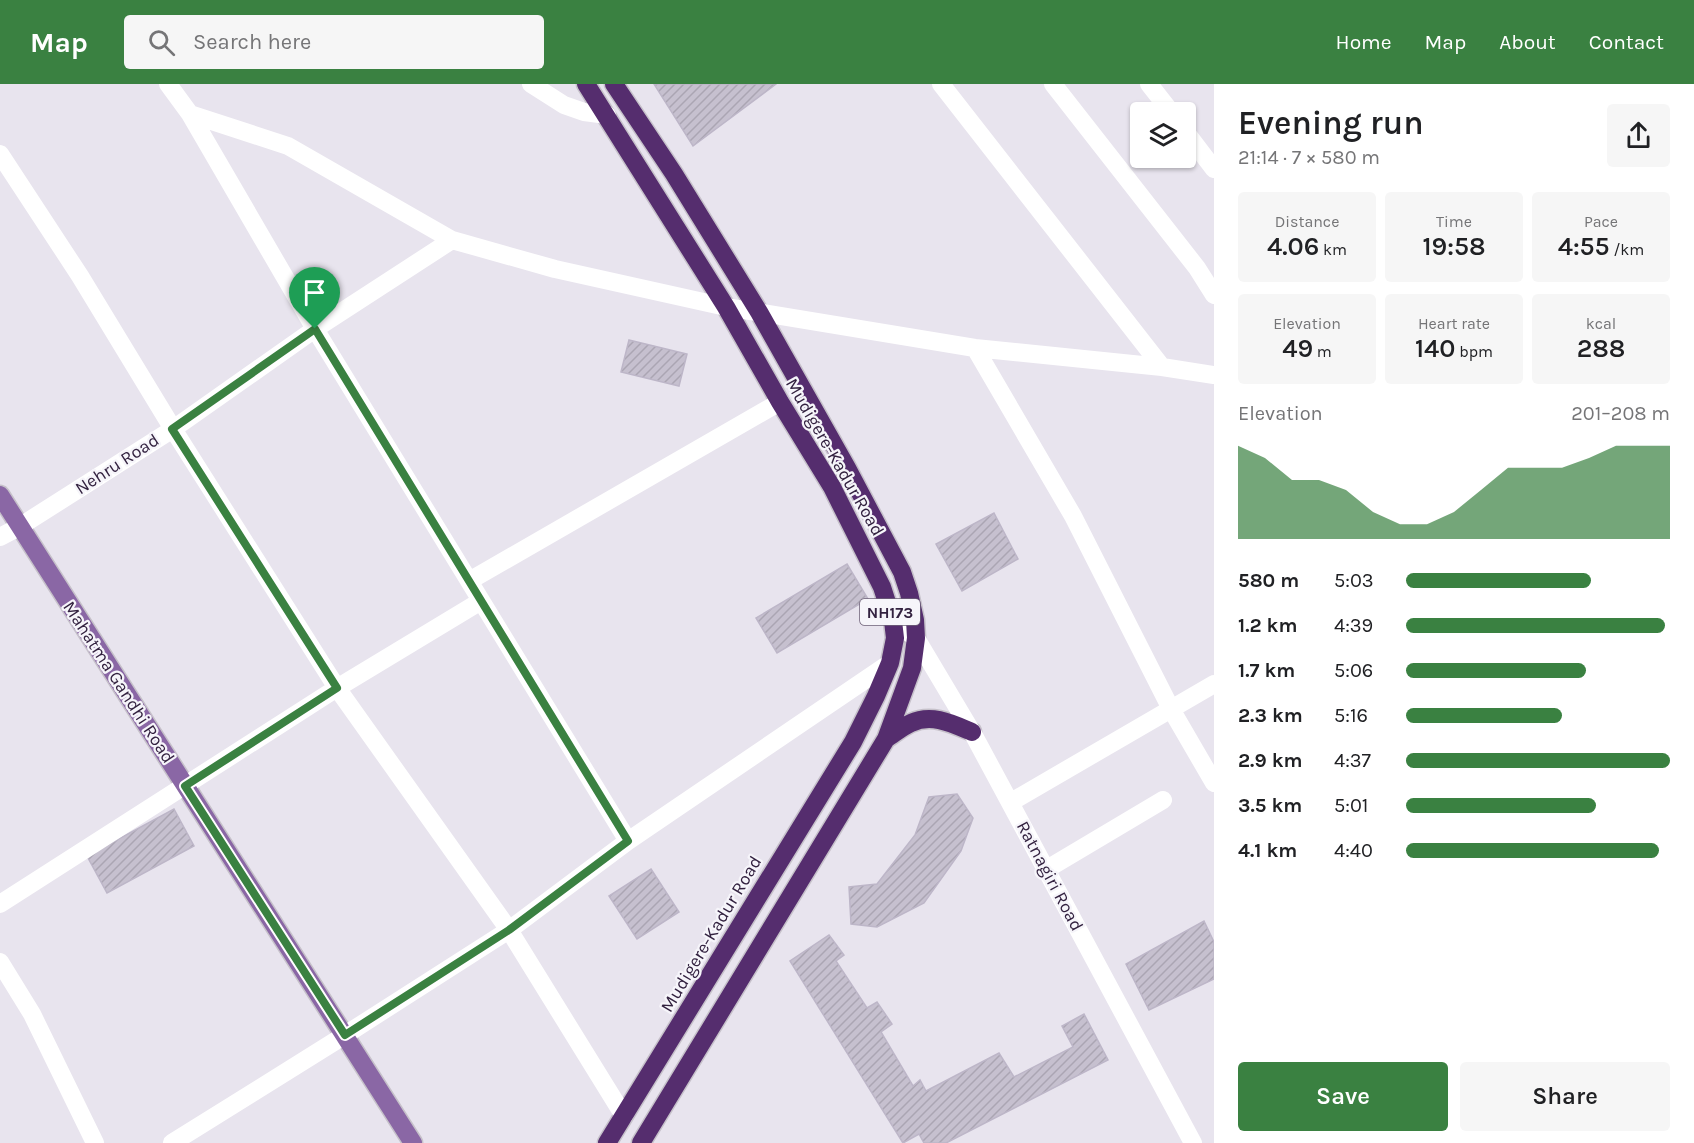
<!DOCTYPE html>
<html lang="en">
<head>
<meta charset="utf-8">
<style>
  :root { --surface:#fff; --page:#f6f6f6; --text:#202124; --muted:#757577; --accent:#3a8141 }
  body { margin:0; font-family:Karla,sans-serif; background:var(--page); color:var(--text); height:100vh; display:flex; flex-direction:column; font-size:22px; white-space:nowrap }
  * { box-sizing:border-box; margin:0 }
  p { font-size:20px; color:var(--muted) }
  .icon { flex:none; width:33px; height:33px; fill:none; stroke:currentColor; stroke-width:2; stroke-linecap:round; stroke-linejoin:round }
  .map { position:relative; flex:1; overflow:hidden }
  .panel { display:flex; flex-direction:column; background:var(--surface); width:480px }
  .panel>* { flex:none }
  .fabs { position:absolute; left:1130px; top:18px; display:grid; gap:12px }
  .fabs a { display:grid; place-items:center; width:66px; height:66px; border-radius:6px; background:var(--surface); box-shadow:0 2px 4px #0004; font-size:30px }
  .pin { position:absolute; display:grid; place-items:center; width:51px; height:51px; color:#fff; margin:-62px -26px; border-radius:50% 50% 50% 0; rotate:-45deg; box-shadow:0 0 6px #0007 }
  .pin .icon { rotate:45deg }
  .round { display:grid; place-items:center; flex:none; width:63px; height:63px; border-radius:6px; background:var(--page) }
  .overview { display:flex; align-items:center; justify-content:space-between; height:102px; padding:0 24px }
  h1 { font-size:33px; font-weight:600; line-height:45px }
  .stats { display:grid; grid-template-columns:repeat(3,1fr); gap:9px; height:102px; padding:6px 24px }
  .stats div { display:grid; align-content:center; border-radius:6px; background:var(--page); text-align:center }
  .stats b { font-size:26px; font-weight:600 }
  .stats small { font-size:16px; font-weight:400 }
  .stats p { font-size:16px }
  .chart { height:168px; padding:12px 24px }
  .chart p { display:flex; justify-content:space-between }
  .chart svg { width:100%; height:108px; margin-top:6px; fill:var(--accent); opacity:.7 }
  .button { display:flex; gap:12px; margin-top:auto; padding:12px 24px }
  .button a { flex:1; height:69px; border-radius:6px; background:var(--accent); color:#fff; font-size:24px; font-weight:600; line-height:69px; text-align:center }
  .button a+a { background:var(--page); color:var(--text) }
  ul { padding:0 24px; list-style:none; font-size:20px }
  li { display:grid; grid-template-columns:96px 72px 1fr; align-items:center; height:45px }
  li i { height:15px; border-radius:8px; background:var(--accent) }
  header { display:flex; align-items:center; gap:36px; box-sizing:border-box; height:84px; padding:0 30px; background:var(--accent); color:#fff }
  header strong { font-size:28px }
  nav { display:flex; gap:33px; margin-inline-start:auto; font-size:21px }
  .search { width:420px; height:54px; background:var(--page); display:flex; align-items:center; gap:15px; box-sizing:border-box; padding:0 21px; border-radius:6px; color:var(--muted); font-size:22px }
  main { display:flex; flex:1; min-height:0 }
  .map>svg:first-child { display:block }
  .building { fill:url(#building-hatch); stroke:#bdb6c8; stroke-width:1.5 }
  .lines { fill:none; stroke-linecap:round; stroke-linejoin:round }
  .major-casing { stroke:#c6c1ca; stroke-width:21 }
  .highway-casing { stroke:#c6c1ca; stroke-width:21 }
  .minor { stroke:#fff; stroke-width:18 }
  .major { stroke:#8a67a5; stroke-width:18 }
  .highway { stroke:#552d6e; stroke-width:18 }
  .route-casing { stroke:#fff; stroke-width:12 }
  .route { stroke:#3a8141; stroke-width:8 }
  .labels { text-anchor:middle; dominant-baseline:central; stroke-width:4.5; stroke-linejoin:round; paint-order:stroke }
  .shield { fill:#f6f5fa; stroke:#6e6178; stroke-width:1.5 }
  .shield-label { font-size:16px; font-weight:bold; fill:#332240 }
  .street-label { font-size:18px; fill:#332240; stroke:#f6f5fa }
</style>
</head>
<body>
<header>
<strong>Map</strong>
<div class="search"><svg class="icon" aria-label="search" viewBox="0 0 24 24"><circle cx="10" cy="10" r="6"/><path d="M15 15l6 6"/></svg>Search here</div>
<nav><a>Home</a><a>Map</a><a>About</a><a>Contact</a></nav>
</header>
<main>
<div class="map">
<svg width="1214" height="1059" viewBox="0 0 1214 1059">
  <defs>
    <pattern id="building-hatch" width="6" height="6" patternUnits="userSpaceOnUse" patternTransform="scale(1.5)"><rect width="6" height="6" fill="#c6c0cf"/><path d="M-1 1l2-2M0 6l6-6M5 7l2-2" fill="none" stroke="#aba5b3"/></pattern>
  </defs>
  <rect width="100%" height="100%" fill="#e8e4ee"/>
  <path class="building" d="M654,0h122l-83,62z
    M629,256l58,14 -8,32 -58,-14z
    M994,429l24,46 -56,32 -26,-47z
    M847,480l21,35 -91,54 -21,-35z
    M957,710l16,24 -12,33 -37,52 -47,24 -26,-3 -2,-37 28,-3 38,-49 14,-38z
    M174,725l20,37 -87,47 -20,-37z
    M651,785l28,43 -42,27 -28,-43z
    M1204,837l10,21v37l-65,31 -23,-46z
    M829,851l15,20 -8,6 31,47 10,-6 15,22 -11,8 32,54 7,-6 6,11 73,-38 15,24 59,-30 -11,-21 22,-12 24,46 -162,83h-22l-5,-9 -16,9 -113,-182z"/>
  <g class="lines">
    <g class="major-casing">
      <path id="major" d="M0,411l413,648"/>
    </g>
    <g class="highway-casing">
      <path id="highway" d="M586,0l140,223 54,95 52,85 50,100 11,34 2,17 -5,25 -14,33 -23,46 -246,401
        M614,0l60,90 85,138 88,156 55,104 7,21 6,27 1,18 -4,30 -26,71 -245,404
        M886,655c8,-5 16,-12 25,-16 21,-10 42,1 61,9"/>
    </g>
    <path class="minor" d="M168,0l22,30 125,215 313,512
      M531,0l33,21 20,7 23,3
      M941,0l221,283
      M1053,0l144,184 17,27
      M1149,0l22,28
      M190,30l98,32 164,94 103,29 171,38 249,41 187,19 52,8
      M1185,47l29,38
      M0,70l80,122 93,153 164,259 172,242 115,186
      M975,264l98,168 98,193 43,74
      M0,453l19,-10 154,-98 142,-100 137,-89
      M469,497l311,-179
      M893,537l23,17 56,94 221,411
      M1011,718l203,-118
      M1047,785l116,-69
      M0,820l337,-216 144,-87
      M0,878l32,52 63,129
      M172,1059l173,-108 164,-105 119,-89 262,-178"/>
    <use href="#major" class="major"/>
    <use href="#highway" class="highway"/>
  </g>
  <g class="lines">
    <g class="route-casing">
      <path id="route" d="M315,245l313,512 -119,89 -164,105 -160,-249 152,-98 -165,-259z"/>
    </g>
    <use href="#route" class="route"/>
  </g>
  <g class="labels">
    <rect class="shield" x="860" y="515" width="60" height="26" rx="4.5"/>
    <g class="shield-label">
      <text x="890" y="528">NH173</text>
    </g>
    <g class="street-label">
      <text transform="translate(835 373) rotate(60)">Mudigere-Kadur Road</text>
      <text transform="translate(117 380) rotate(-33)">Nehru Road</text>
      <text transform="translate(119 598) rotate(57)">Mahatma Gandhi Road</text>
      <text transform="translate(1050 792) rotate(62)">Ratnagiri Road</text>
      <text transform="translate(711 850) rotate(-59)">Mudigere-Kadur Road</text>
    </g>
  </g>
</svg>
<div class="fabs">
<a><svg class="icon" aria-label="layers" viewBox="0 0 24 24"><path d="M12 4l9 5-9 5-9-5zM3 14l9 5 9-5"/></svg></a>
</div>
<div class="pin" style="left:315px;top:245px;background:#1e9e55"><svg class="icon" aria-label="arrive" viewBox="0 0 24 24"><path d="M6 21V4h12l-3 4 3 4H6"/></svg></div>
</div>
<section class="panel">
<div class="overview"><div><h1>Evening run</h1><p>21:14 · 7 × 580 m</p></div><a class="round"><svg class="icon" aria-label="share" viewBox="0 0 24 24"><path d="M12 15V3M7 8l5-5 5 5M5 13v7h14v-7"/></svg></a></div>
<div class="stats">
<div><p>Distance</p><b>4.06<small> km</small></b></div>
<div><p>Time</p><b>19:58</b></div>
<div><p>Pace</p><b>4:55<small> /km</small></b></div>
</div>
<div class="stats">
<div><p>Elevation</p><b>49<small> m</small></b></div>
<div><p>Heart rate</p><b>140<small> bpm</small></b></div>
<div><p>kcal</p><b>288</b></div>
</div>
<div class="chart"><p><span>Elevation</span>201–208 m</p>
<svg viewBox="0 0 160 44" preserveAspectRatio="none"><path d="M0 44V6L10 11L20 20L30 20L40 24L50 33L60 38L70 38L80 33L90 24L100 15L110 15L120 15L130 11L140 6L150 6L160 6V44z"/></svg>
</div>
<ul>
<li><b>580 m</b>5:03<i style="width:70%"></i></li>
<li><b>1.2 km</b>4:39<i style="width:98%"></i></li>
<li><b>1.7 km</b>5:06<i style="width:68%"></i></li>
<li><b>2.3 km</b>5:16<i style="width:59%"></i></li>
<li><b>2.9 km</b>4:37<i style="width:100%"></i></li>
<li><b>3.5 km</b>5:01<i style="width:72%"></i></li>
<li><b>4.1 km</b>4:40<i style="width:96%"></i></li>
</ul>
<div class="button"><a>Save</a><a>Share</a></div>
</section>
</main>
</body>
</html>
